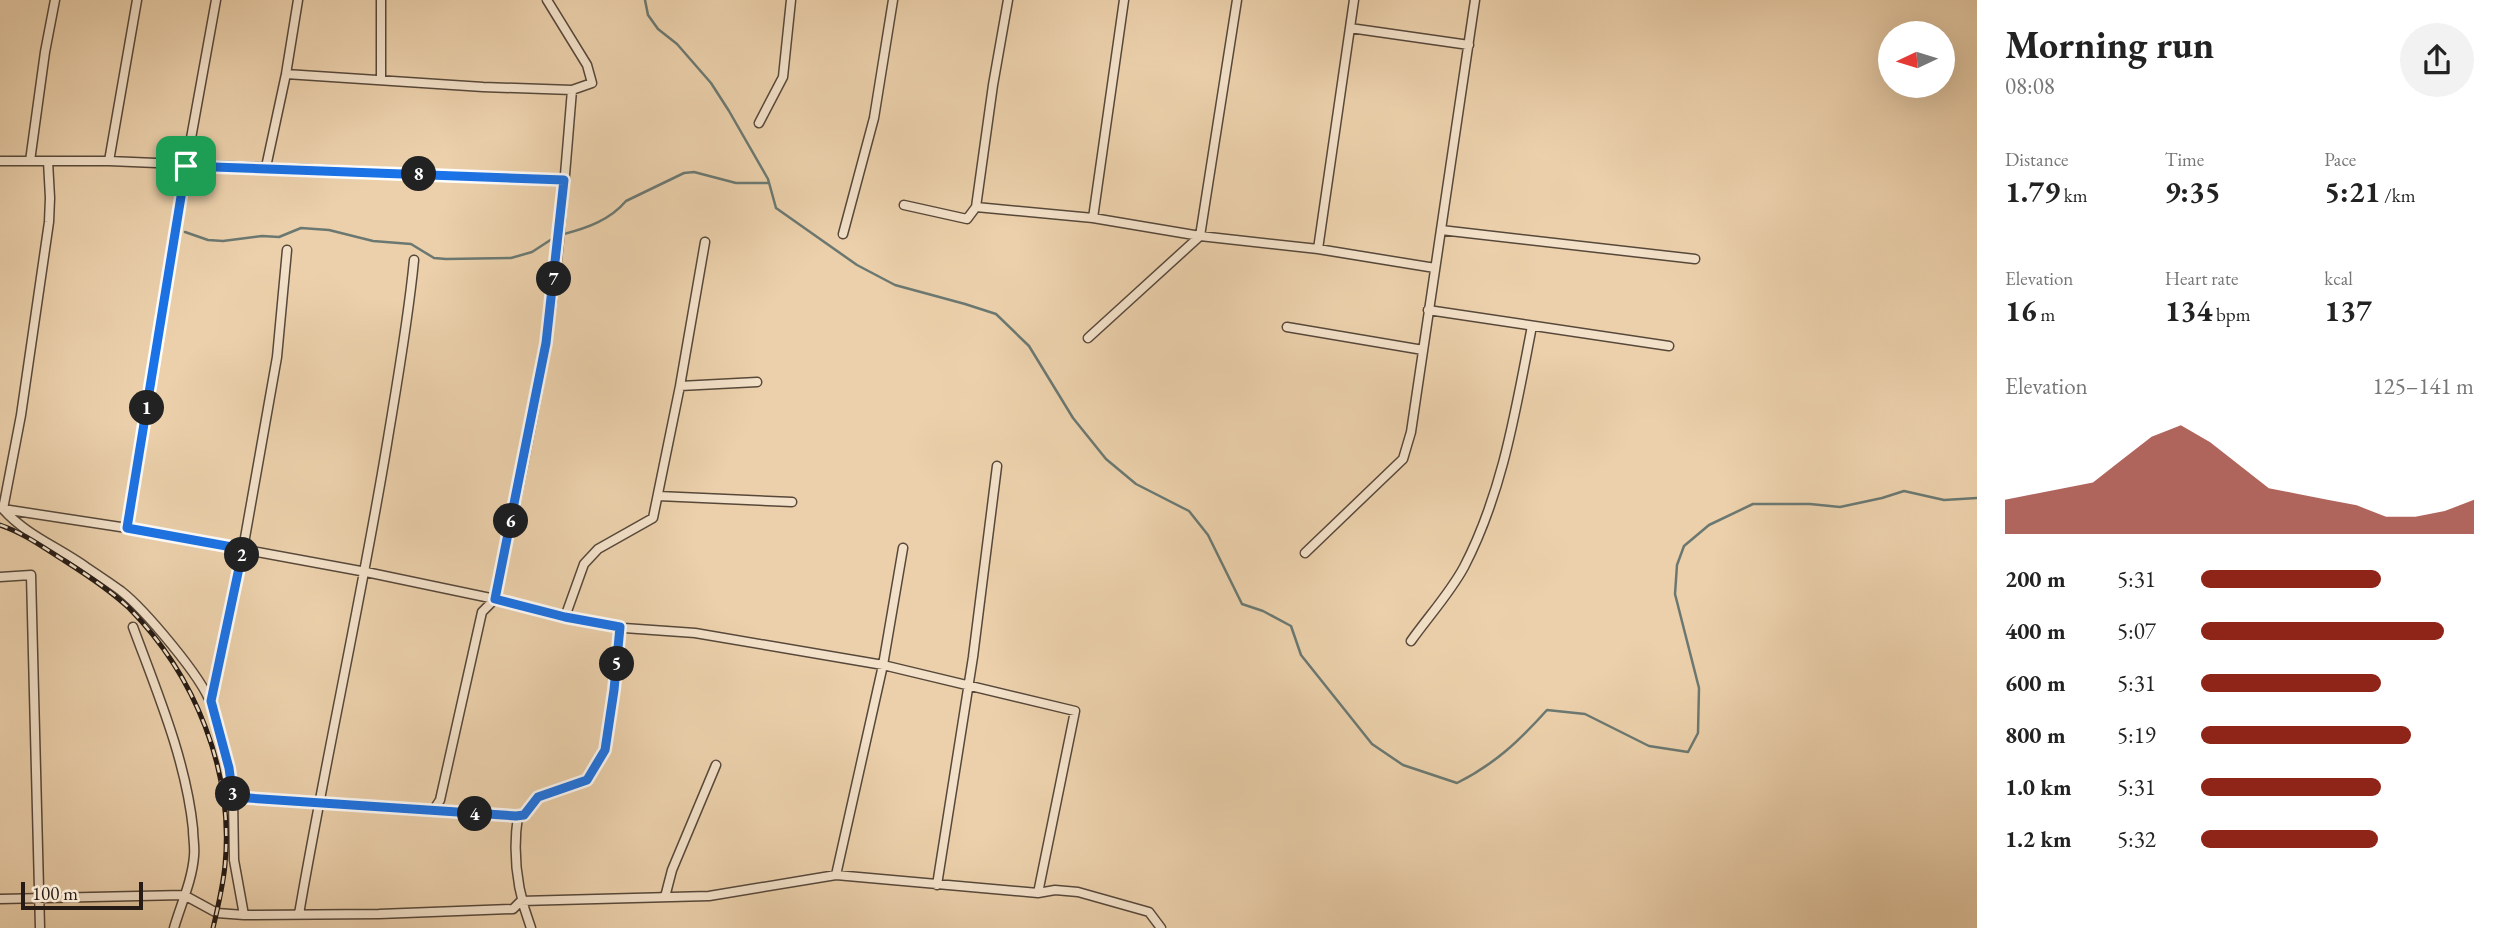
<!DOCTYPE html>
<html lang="en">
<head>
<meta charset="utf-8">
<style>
  :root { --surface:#fff; --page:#f2f2f2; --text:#222; --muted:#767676; --accent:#8f2418 }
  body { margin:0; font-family:"EB Garamond",serif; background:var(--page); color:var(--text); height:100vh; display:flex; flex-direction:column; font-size:26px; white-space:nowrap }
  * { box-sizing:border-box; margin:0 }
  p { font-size:23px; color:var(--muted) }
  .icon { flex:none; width:38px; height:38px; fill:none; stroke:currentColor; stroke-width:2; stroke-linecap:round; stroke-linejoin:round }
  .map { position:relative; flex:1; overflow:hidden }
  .panel { display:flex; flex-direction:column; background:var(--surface); width:525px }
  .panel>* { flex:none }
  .needle { width:46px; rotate:266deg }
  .fabs { position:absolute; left:1878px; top:21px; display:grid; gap:14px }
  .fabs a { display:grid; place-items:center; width:77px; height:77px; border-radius:50%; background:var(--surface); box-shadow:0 7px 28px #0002; font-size:35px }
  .scale { position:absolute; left:21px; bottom:18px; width:122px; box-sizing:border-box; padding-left:7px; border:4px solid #261b15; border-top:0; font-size:19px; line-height:24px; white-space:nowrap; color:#261b15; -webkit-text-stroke:5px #f2e0c8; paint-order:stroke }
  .pin { position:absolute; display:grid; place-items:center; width:60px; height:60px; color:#fff; margin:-30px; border-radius:14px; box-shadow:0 4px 10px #0006 }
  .km { position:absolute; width:35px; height:35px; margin:-18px; border-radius:50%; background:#222; color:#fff; font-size:19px; line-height:35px; text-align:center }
  .round { display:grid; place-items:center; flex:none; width:74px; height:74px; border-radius:37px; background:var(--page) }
  .head { display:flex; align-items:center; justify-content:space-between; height:119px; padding:0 28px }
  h1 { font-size:38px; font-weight:700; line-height:52px }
  .metrics { display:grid; grid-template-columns:repeat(3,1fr); gap:10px; height:119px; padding:7px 28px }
  .metrics div { display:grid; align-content:center }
  .metrics b { font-size:30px; font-weight:700 }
  .metrics small { font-size:19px; font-weight:400 }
  .metrics p { font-size:19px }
  .chart { height:196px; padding:14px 28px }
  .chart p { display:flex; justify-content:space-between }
  .chart svg { width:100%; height:126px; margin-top:7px; fill:var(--accent); opacity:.7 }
  ul { padding:0 28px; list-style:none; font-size:23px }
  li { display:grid; grid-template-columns:112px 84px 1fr; align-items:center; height:52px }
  li i { height:18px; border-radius:9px; background:var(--accent) }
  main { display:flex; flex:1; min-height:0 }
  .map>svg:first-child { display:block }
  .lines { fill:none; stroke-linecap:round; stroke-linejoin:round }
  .stream { stroke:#6b7871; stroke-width:2.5 }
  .street-casing { stroke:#57483a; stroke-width:11 }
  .street { stroke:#f2e0c8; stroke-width:8 }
  .rail-casing { stroke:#261b15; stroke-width:5 }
  .rail { stroke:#f2e0c8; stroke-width:2.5; stroke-dasharray:8; stroke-linecap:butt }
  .route-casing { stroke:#fff; stroke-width:14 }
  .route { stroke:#1a73e8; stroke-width:9 }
</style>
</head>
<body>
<main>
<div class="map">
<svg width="1977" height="928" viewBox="0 0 1977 928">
  <rect width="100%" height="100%" fill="#ebd0ab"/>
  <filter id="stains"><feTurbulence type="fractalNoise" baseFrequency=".00286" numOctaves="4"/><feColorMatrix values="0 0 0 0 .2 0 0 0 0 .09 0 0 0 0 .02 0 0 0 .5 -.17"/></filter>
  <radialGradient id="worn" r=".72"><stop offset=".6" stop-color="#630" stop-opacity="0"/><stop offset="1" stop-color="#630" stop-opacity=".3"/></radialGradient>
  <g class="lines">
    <path class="stream" d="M645,0l3,15 10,14 19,15 34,39 18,28 39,68 8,29 81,57 38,20 70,19 31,10 33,32 44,72 33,41 30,25 53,27 19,24 34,69 21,7 28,15 10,29 71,89 31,21 54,18c38,-19 62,-42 90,-73l38,4 64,32 39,6 10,-19 1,-45 -24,-94 2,-29 7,-19 25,-21 44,-21h57l30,3 42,-9 22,-7 40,9 33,-2
      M185,232l23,8 15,1 39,-5 17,1 22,-9 28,2 44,11 38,3 23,14 12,1 65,-1 21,-6 23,-15
      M564,234c23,-6 46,-14 62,-33l58,-28 10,-1 42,11h33"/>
    <g class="street-casing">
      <path id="street" d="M1350,28l119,17
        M286,74l197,13 89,3 20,-7 -5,-18 -40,-65
        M381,80v-80
        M759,123l24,-46 8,-77
        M0,161h109l455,19
        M30,161l15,-109 10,-52
        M48,161l2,37 -1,24 -28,193 -18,94c23,26 55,38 83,58 12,8 24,16 35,24 23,18 81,86 90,113 11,30 18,62 22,93l200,14 7,-11 42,-188 13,-13c18,-85 37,-170 51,-256 13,-83 19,-169 26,-253
        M109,161l28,-161
        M266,167l20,-93 12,-74
        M904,205l63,14 9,-12 17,-122 15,-85
        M976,207l117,11 107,18 118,13 117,19
        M1093,218l31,-218
        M1441,230l254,29
        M843,234l31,-116 19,-118
        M1318,249l36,-249
        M1428,310l241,36
        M1287,327l136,23
        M1088,338l112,-102 37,-236
        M680,386l77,-4
        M658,496l134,6
        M3,509l124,19 239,44 129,27 70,18 59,11 71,5 188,32 192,46 -37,182
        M127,528l59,-362 30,-166
        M1305,553l98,-94 8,-27 64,-432
        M0,577l31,-2 9,353
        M565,617l19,-53 14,-15 55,-31 27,-132 25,-144
        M133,627c24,65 53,133 60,202 0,9 2,18 1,27 -2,25 -13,48 -20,72
        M1411,641c17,-24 39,-48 53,-74 39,-75 52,-159 68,-241
        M211,701l32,-152 34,-192 10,-107
        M233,797l1,63 10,55
        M433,811l83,5 8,-1 14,-18 49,-17 18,-30 9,-60 6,-63
        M518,816c-6,39 -1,75 13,112
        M836,875l47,-210 20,-117
        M937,885l36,-228 24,-191
        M665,897l7,-27 44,-105
        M0,899l184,-4 33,18 27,2 135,-1 134,-5 8,-8 188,-5 127,-21 202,18 17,-3 23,2 71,20 12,16
        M299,914c27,-157 62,-313 88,-470 10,-61 21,-122 27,-184"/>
    </g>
    <use href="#street" class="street"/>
    <g class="rail-casing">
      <path id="rail" d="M0,525c24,8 44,23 65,36 22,14 45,29 64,47 66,67 105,163 96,257 -2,21 -7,42 -12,63"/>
    </g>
    <use href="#rail" class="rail"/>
  </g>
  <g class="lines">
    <g class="route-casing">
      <path id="route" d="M186,166l378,14 -18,163 -51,256 70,18 55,10 -6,63 -9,60 -18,30 -49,17 -14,18 -8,1 -283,-19 -4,-29 -18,-67 32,-152 -116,-21z"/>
    </g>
    <use href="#route" class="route"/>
  </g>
  <rect width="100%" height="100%" filter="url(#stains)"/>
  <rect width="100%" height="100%" fill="url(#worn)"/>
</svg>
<div class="fabs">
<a><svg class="needle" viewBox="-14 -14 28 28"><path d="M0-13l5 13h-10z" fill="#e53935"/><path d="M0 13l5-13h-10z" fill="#767676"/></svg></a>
</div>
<div class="scale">100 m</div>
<div class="pin" style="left:186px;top:166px;background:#1e9e55"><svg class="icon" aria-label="arrive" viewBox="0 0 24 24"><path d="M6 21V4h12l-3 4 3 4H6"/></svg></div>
<b class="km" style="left:147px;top:408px">1</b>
<b class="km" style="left:242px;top:555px">2</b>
<b class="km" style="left:233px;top:794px">3</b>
<b class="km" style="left:475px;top:814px">4</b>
<b class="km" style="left:617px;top:664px">5</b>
<b class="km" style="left:511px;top:521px">6</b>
<b class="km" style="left:554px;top:279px">7</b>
<b class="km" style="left:419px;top:174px">8</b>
</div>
<section class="panel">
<div class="head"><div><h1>Morning run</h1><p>08:08</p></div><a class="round"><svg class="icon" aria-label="share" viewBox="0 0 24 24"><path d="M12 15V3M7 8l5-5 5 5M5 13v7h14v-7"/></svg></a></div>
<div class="metrics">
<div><p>Distance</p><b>1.79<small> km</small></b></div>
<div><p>Time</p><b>9:35</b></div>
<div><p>Pace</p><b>5:21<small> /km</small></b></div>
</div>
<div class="metrics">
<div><p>Elevation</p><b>16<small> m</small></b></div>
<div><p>Heart rate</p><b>134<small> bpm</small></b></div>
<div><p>kcal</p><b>137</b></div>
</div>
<div class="chart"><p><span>Elevation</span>125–141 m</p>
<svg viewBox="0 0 160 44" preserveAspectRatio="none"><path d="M0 44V32L10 30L20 28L30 26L40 18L50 10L60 6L70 12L80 20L90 28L100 30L110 32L120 34L130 38L140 38L150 36L160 32V44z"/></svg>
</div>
<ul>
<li><b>200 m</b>5:31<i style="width:66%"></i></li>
<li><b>400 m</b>5:07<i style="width:89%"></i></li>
<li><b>600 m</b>5:31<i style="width:66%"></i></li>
<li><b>800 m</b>5:19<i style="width:77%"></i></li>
<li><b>1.0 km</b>5:31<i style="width:66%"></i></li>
<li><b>1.2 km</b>5:32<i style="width:65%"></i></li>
</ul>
</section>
</main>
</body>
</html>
